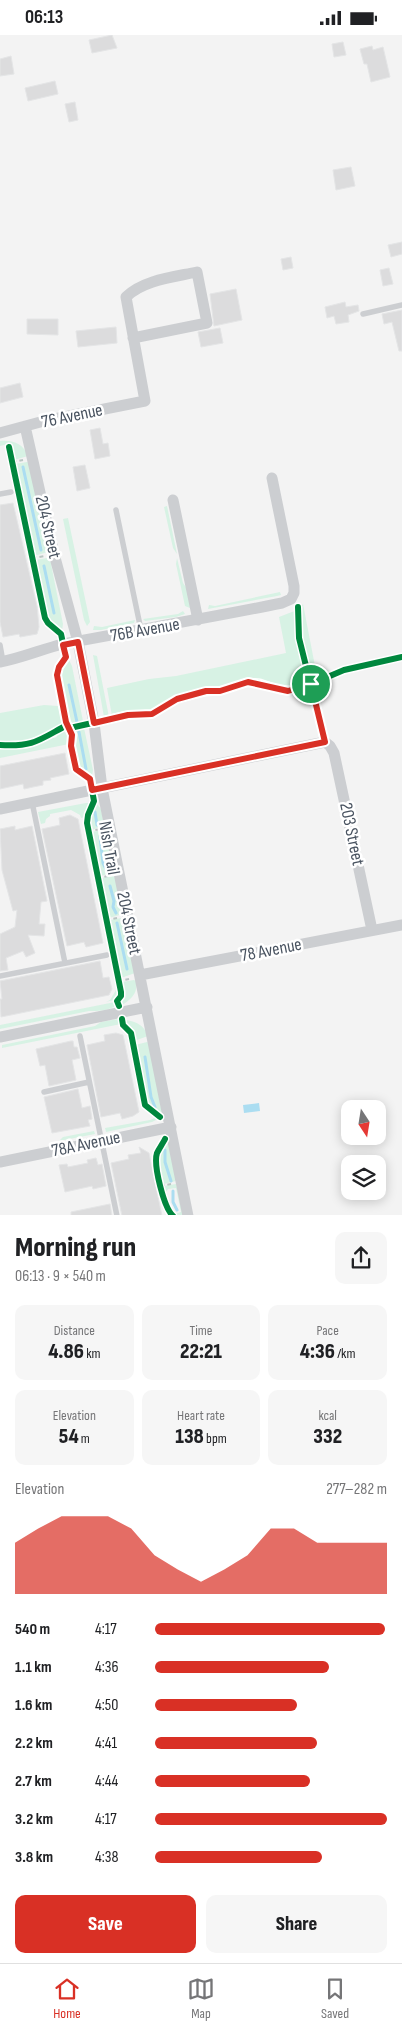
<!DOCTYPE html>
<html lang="en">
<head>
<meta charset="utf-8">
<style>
  :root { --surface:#fff; --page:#f6f6f6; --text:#202124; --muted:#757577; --line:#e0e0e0; --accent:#d93025 }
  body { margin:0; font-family:"Sofia Sans Condensed",sans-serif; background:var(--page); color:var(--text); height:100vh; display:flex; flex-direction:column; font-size:19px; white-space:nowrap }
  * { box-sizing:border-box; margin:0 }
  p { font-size:16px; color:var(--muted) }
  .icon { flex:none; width:28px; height:28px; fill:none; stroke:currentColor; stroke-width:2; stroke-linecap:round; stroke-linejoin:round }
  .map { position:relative; height:1180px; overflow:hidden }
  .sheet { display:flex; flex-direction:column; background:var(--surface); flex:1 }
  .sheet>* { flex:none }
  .needle { width:32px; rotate:168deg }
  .controls { position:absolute; left:341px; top:1065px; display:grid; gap:10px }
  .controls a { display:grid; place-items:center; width:45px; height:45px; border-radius:10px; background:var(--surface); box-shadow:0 2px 12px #0003; font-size:25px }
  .pin { position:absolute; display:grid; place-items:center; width:42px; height:42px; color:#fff; margin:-21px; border:2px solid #fff; border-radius:50%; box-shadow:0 1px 5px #0007 }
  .round { display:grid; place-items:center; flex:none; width:52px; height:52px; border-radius:10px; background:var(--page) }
  .overview { display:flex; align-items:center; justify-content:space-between; height:85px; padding:0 15px }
  h1 { font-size:28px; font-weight:800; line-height:38px }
  .stats { display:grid; grid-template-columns:repeat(3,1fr); gap:8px; height:85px; padding:5px 15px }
  .stats div { display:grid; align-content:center; border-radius:10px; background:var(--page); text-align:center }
  .stats b { font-size:21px; font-weight:800 }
  .stats small { font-size:14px; font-weight:400 }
  .stats p { font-size:14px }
  .chart { height:140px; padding:10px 15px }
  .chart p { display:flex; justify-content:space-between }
  .chart svg { width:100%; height:90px; margin-top:5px; fill:var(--accent); opacity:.7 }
  .button { display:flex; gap:10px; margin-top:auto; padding:10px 15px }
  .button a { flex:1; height:58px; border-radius:10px; background:var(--accent); color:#fff; font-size:20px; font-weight:800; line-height:58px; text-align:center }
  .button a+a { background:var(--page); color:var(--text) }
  ul { padding:0 15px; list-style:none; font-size:16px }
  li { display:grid; grid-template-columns:80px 60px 1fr; align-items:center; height:38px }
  li i { height:12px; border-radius:6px; background:var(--accent) }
  .status { display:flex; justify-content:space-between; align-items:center; height:35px; padding:0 25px; background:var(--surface); direction:ltr }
  .status svg { height:14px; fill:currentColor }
  .tabs { display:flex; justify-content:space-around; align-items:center; height:70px; border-top:1px solid var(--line); background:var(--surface); font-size:14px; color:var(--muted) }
  .tabs a { display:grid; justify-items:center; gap:2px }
  .tabs .selected { color:var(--accent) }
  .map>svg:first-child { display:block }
  .green { fill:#d7f2e4; fill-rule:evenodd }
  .water { fill:#abddf1 }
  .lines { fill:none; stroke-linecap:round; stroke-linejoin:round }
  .stream { stroke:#abddf1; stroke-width:3 }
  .building { fill:#dcdcdd; stroke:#e4e5e6 }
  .path { stroke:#bac6c3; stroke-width:2; stroke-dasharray:4 2.5; stroke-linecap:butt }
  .lane { stroke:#ccced1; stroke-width:5.5 }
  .street { stroke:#ccced1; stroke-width:11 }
  .cycleway-casing { stroke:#fff; stroke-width:9 }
  .cycleway { stroke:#00873e; stroke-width:6 }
  .route-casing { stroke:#fff; stroke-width:10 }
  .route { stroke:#d93025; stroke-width:6 }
  .labels { text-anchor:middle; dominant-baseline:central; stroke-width:5; stroke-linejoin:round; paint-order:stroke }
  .street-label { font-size:18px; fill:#495360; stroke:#fff }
</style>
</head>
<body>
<div class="status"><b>06:13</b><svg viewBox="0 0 49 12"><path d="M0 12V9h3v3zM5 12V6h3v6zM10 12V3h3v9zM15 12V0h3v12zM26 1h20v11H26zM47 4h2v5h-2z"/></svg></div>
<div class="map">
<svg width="402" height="1181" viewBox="0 0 402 1181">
  <rect width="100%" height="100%" fill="#f3f3f3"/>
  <path class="green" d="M0,406c12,-1 23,2 28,15l-14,4 -3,-14 -3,-2 -8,2z
    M27,427l3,1 7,36 -2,1 1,3h2l10,49 -14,4 -19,-92z
    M167,471l10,48 -4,-6 -9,-41z
    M68,483l22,104 -3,4 -3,-6 -21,-101z
    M47,523l3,1 13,65 -1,7 -8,-4 -6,-9 -13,-58z
    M177,523l6,25 5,7 2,18 -5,-2 -9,-42z
    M280,557l1,3 -4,1 -69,13 1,-4 6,1z
    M303,569l12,62 -6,1 -8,-38v-23z
    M297,575l-1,27 9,47 -10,3 -13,1 -21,-7 -13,-1 -28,8 -44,9 -23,14 -23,1 -18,4 -5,-28 42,-9 27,-3 110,-23 -7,-36z
    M183,576l2,3 -9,3 -31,4 -2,-2 35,-5z
    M135,585l-1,3 -33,7h-8l1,-4 8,1z
    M93,620l4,1 12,61h-5z
    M69,625l3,6 11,55 -13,4 -11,-49 3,-10z
    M44,670l14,1 5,18 -32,17h-31v-28z
    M82,692l2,1 9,42 -1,6 -12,-6 -6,-22 -1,-19z
    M67,693l3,7 -1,9 -69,14v-10l34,-2 19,-9 1,1 3,-1 -1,-2z
    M86,768h5l-6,14 -4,1 -1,-3 -9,-5 -21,4v2l-4,3 -1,4 -4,1 -3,-12z
    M96,768l5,6 3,17 -13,4 -1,-12z
    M103,795l3,1 8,41 -13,4 -10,-44z
    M113,841l2,1 8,37 -14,4 -8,-40z
    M122,883l2,1 11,54 -14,5 -11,-58z
    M110,923h2l7,37 -2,4 -11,3 4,-2 6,-10z
    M134,945l2,1c2,12 -4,18 -14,24l-2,-4 4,-6 -2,-13z
    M115,967l-1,5c-9,4 -15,4 -25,4l-89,18v-4z
    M118,984l3,5 -119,24v-3l93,-19 6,-4z
    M126,985c11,2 18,5 22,16l-14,5 -2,-10 -7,-6z
    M147,1007l2,1 13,70 -8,-3 -7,-10 -12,-55z
    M157,1082l1,2 -6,3 -46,10 -1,-4 45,-8z
    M94,1096l1,3 -36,7 4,-4z
    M168,1107l8,39 -12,3c-3,-14 -10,-33 4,-42z
    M176,1149l9,31h-8l-8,-7 -5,-22zM176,1153l5,24 -6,2 -5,-6 -4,-16 2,-3z"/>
  <path class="water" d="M259,1068l1,8 -16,2 -1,-8z"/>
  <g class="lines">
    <path class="stream" d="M23,432l18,83
      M44,531l10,47
      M69,650l8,37
      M79,697l7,37
      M95,777l2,13
      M100,802l3,26 4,8
      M110,851l4,15 -1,6 3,6
      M117,888l10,46
      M145,1022l6,40 4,10
      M165,1115v12l6,19
      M173,1156v11l4,8"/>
  </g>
  <path class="building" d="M112,0l5,13 -25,5 -3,-13z
    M343,7l3,13 -12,2 -2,-13z
    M372,11l1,4 10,-3 7,30 -19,5 -4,-18h-3l-4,-15z
    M11,21l3,18 -14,2v-17z
    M55,46l3,13 -30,7 -3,-13z
    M75,67l3,18 -9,2 -4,-18z
    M351,132l4,19 -19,4 -3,-20z
    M402,207v12l-11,3 -3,-12z
    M291,222l2,11 -10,2 -2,-11z
    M389,233l4,16 -10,2 -3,-16z
    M236,254l6,31 -28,6 -4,-32z
    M345,267l1,5 12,-2 1,6 -11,4 1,7 -13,2 -2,-8 -7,2 -2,-11z
    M402,275v41h-3l-7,-29 -8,2 -2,-10z
    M27,284h31v16l-31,-1z
    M116,292l1,16 -39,4 -2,-16z
    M220,293l3,15 -22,4 -3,-15z
    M20,348l3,14 -23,6v-15z
    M100,393l3,16 5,-1 2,13 -15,3 -5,-29z
    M85,430l5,23 -13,3 -4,-24z
    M13,468l24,103 2,21 -2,7 -17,3 -1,-3 -16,3 -3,-15v-117z
    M65,718l4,21 -19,4 1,2 -8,1v4l-10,2 -9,2 -1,-5 -23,5v-23z
    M70,780l8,4 25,124 -17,4 -2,-5 -17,4 -25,-117 18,-4 -1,-7z
    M15,791v4l17,-4 15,75 -6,1 -2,22h6l-1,12 -16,-1 7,18 -9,4 -3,-6 -17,7 2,12 -8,1v-37l15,-7 2,-17 -4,1 -11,-41 -2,-41z
    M100,926l3,17 6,-1 3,12 -3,6 -108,22 -1,-18h2l-2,-18z
    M116,998l7,2 16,77 -6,4 -11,3 -2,-6 -19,4 -14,-72 18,-4 -1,-6z
    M71,1006h2l1,6h3l3,11 -8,2 4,20 -27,6 -4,-21 -5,1 -4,-17z
    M78,1054l4,19 8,-2 2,13 -4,1 2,6 -38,7 -8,-36z
    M139,1112l10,6 13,63h-40l-11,-53 18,-4 -1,-4 13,-2z
    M96,1123l2,7 4,-1 4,22 -13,3 -1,-3 -27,6 -6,-27 8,-1 1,3 20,-4 -1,-3z
    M110,1169l2,12h-41v-4z"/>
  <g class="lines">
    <path class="path" d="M13,427l10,-2
      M33,523l12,-2
      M89,796l12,-2
      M98,843l10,-2
      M107,885l10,-2
      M119,946l10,-2
      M161,1151l10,-2"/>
    <path class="lane" d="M363,279l39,-9
      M0,459l11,-2
      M116,475l25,120
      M0,610l3,17
      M32,767l33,161
      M0,941l107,-21
      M80,1001l37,180
      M44,1057l45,-10"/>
    <path class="street" d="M25,391l29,128 24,88 16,81 8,65 86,428
      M0,398l44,-12 101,-20 -19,-104c17,-17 48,-20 71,-25l10,51 -74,15
      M173,465l25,120
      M0,627c22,-4 42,-13 63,-18 73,-14 146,-26 219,-41l9,-4 3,-6v-7l-22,-108
      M0,774l325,-67 5,4 4,7 38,177
      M140,940l262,-50
      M0,1002l147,-30
      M0,1127l171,-35"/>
    <g class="cycleway-casing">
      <path id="cycleway" d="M9,412l36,171 3,5 13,11 5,23 -7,10 -2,8 9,47 7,13 -2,11 5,23 14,10 4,22 -6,14 -1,8 34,169v4l-4,5 2,5
        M298,572l1,31 26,104
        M70,693l58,-13 24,-1 25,-15 29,-7 14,-1 28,-9 12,1 20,7h17l47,-20 58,-13
        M0,710c34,2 39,-5 67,-20
        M122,984l1,6 8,8 14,72 15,12
        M165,1104c-2,4 -6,10 -8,14 -4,12 7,55 16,63"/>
    </g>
    <use href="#cycleway" class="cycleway"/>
  </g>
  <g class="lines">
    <g class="route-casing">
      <path id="route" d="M78,607l16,81 34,-8 24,-1 25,-15 29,-8h14l28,-9 40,9 23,-7 14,58 -233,48 -2,-11 -14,-10 -5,-23 1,-11 -6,-13 -9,-47 2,-8 7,-10 -3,-12z"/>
    </g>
    <use href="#route" class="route"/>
  </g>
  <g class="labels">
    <g class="street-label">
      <text transform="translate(72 381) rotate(-12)">76 Avenue</text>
      <text transform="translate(48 492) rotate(77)">204 Street</text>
      <text transform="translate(145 595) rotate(-10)">76B Avenue</text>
      <text transform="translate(352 799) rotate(78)">203 Street</text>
      <text transform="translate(109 813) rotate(80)">Nish Trail</text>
      <text transform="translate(129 888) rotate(78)">204 Street</text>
      <text transform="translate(271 915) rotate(-11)">78 Avenue</text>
      <text transform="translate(86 1109) rotate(-12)">78A Avenue</text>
    </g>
  </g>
</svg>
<div class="controls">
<a><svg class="needle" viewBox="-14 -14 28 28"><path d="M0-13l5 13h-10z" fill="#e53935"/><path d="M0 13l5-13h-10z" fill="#757577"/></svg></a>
<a><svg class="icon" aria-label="layers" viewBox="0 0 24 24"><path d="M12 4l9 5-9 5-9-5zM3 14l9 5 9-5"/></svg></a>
</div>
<div class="pin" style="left:311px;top:649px;background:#1e9e55"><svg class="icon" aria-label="arrive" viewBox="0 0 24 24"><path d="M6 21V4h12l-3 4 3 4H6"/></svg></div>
</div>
<section class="sheet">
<div class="overview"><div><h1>Morning run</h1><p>06:13 · 9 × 540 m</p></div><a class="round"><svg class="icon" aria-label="share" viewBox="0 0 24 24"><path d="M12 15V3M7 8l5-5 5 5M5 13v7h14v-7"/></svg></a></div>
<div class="stats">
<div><p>Distance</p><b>4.86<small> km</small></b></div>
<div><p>Time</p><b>22:21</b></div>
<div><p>Pace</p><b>4:36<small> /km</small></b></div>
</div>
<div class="stats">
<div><p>Elevation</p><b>54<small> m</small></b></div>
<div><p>Heart rate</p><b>138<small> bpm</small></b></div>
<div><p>kcal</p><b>332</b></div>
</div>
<div class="chart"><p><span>Elevation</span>277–282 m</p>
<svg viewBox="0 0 160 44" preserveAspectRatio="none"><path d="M0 44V19L10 12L20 6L30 6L40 6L50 12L60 25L70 32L80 38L90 32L100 25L110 12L120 12L130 19L140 19L150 19L160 19V44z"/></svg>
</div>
<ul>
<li><b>540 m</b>4:17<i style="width:99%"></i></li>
<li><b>1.1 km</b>4:36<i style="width:75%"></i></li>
<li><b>1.6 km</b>4:50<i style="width:61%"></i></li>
<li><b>2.2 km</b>4:41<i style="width:70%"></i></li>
<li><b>2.7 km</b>4:44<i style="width:67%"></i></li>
<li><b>3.2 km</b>4:17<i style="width:100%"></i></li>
<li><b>3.8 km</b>4:38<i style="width:72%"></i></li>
</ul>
<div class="button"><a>Save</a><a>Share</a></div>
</section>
<nav class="tabs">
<a class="selected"><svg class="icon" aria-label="home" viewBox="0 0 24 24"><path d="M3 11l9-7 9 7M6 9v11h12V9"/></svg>Home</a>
<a><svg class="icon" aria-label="map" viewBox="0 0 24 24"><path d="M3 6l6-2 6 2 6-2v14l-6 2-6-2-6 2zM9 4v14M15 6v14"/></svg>Map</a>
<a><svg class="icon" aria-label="saved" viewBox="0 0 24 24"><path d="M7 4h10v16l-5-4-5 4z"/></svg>Saved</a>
</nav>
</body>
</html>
